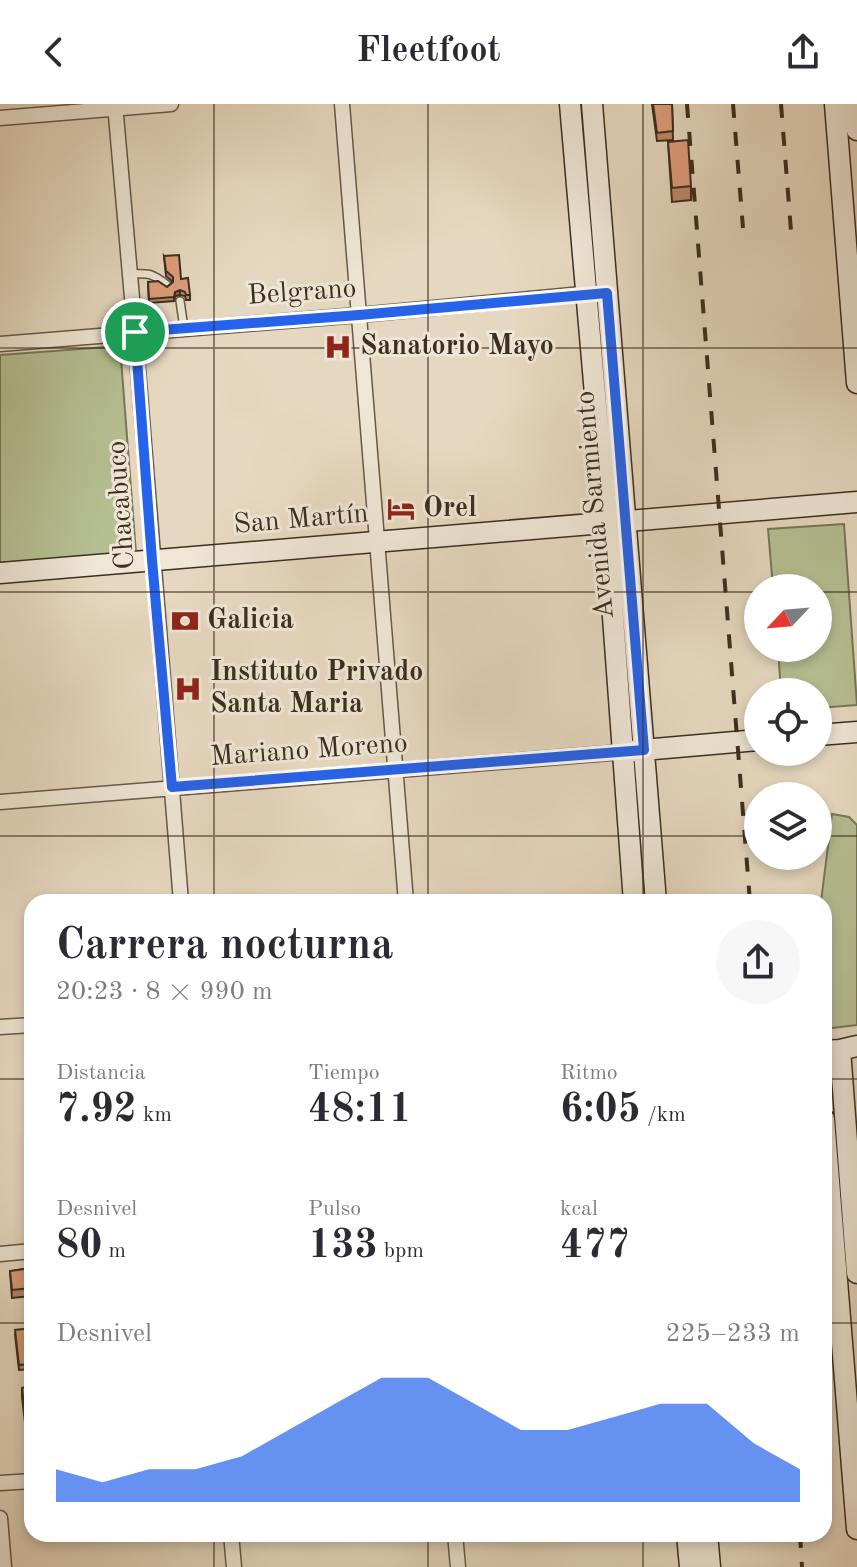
<!DOCTYPE html>
<html lang="es">
<head>
<meta charset="utf-8">
<style>
  :root { --surface:#fff; --page:#f7f7f7; --text:#2b2b33; --muted:#7c7c81; --accent:#2563eb }
  body { margin:0; font-family:"Old Standard TT",serif; background:var(--page); color:var(--text); height:100vh; display:flex; flex-direction:column; font-size:30px; white-space:nowrap }
  * { box-sizing:border-box; margin:0 }
  p { font-size:26px; color:var(--muted) }
  .icon { flex:none; width:44px; height:44px; fill:none; stroke:currentColor; stroke-width:2; stroke-linecap:round; stroke-linejoin:round }
  .map { position:relative; flex:1; overflow:hidden }
  .panel { position:absolute; left:24px; top:790px; width:808px; height:648px; display:flex; flex-direction:column; background:var(--surface); border-radius:24px; box-shadow:0 4px 12px #0003 }
  .panel>* { flex:none }
  .needle { width:52px; rotate:244deg }
  .buttons { position:absolute; left:744px; top:470px; display:grid; gap:16px }
  .buttons a { display:grid; place-items:center; width:88px; height:88px; border-radius:50%; background:var(--surface); box-shadow:0 4px 12px #0003; font-size:40px }
  .pin { position:absolute; display:grid; place-items:center; width:68px; height:68px; color:#fff; margin:-34px; border:4px solid #fff; border-radius:50%; box-shadow:0 2px 8px #0007 }
  .round { display:grid; place-items:center; flex:none; width:84px; height:84px; border-radius:42px; background:var(--page) }
  .overview { display:flex; align-items:center; justify-content:space-between; height:136px; padding:0 32px }
  h1 { font-size:44px; font-weight:700; line-height:60px }
  .figures { display:grid; grid-template-columns:repeat(3,1fr); gap:12px; height:136px; padding:8px 32px }
  .figures div { display:grid; align-content:center }
  .figures b { font-size:40px; font-weight:700 }
  .figures small { font-size:22px; font-weight:400 }
  .figures p { font-size:22px }
  .chart { height:224px; padding:16px 32px }
  .chart p { display:flex; justify-content:space-between }
  .chart svg { width:100%; height:144px; margin-top:8px; fill:var(--accent); opacity:.7 }
  header { display:flex; justify-content:space-between; align-items:center; height:104px; padding:0 32px; background:var(--surface); font-size:36px; font-weight:700 }
  .map>svg:first-child { display:block }
  .green { fill:#b5bf92; stroke:#787759; stroke-width:2 }
  .lines { fill:none; stroke-linecap:round; stroke-linejoin:round }
  .lane-casing { stroke:#665948; stroke-width:10 }
  .street-casing { stroke:#665948; stroke-width:17 }
  .secondary-casing { stroke:#3b2f20; stroke-width:23 }
  .lane { stroke:#efe6d6; stroke-width:7 }
  .street { stroke:#efe6d6; stroke-width:14 }
  .secondary { stroke:#efe6d6; stroke-width:20 }
  .rail { stroke:#3b2f20; stroke-width:4; stroke-dasharray:14 14; stroke-linecap:butt }
  .wall { fill:#bf876a; stroke:#3b2f20; stroke-width:2 }
  .shaded-wall { fill:#9b6e56; stroke:#3b2f20; stroke-width:2 }
  .building { fill:#de9d7b; stroke:#3b2f20; stroke-width:2 }
  .route-casing { stroke:#fff; stroke-width:16 }
  .route { stroke:#2563eb; stroke-width:10 }
  .grid { fill:none; stroke:#3b2f20; stroke-width:2; stroke-opacity:0.55 }
  .labels { text-anchor:middle; dominant-baseline:central; stroke-width:6; stroke-linejoin:round; paint-order:stroke }
  .street-label { font-size:28px; fill:#3b2f20; stroke:#efe6d6 }
  .poi-label { font-size:28px; font-weight:bold; fill:#3b2f20; stroke:#efe6d6; text-anchor:start }
</style>
</head>
<body>
<header><svg class="icon" aria-label="back" viewBox="0 0 24 24"><path d="M15 5l-7 7 7 7"/></svg>Fleetfoot<svg class="icon" aria-label="share" viewBox="0 0 24 24"><path d="M12 15V3M7 8l5-5 5 5M5 13v7h14v-7"/></svg></header>
<div class="map">
<svg width="857" height="1463" viewBox="0 0 857 1463">
  <rect width="100%" height="100%" fill="#e6d8c0"/>
  <filter id="stains"><feTurbulence type="fractalNoise" baseFrequency=".0025" numOctaves="4"/><feColorMatrix values="0 0 0 0 .2 0 0 0 0 .09 0 0 0 0 .02 0 0 0 .5 -.17"/></filter>
  <radialGradient id="worn" r=".72"><stop offset=".6" stop-color="#630" stop-opacity="0"/><stop offset="1" stop-color="#630" stop-opacity=".3"/></radialGradient>
  <path class="green" d="M120,242l16,207 -136,10v-208z
    M844,420l13,181 -39,3v-16h-37l-3,-44h40v-60h-45l-5,-59z
    M832,710l17,3 8,8v200l-33,4v-127h-3z"/>
  <g class="lines">
    <g class="lane-casing">
      <path id="lane" d="M130,170c19,-1 22,-1 37,11
        M180,197l4,27"/>
    </g>
    <g class="street-casing">
      <path id="street" d="M115,0l20,228 46,570
        M342,0l64,798
        M0,14l171,-14
        M0,240l359,-29 234,-22
        M0,698l623,-50
        M0,923l32,-2
        M0,1150l32,-3
        M0,1379l32,-2
        M0,1414l4,49
        M231,1430l3,33
        M455,1430l3,33"/>
    </g>
    <g class="secondary-casing">
      <path id="secondary" d="M570,0l36,418 28,380
        M592,0l64,798
        M835,0l22,279
        M855,0l2,26
        M0,469l857,-71
        M818,631l39,-3
        M631,647l127,-11
        M840,946l17,223
        M824,947l16,-1 17,-4
        M824,1015l33,410
        M687,1430l3,33
        M707,1430l3,33"/>
    </g>
    <use href="#lane" class="lane"/>
    <use href="#street" class="street"/>
    <use href="#secondary" class="secondary"/>
    <path class="rail" d="M687,0l63,798
      M733,0l10,124
      M781,0l10,127
      M800,1430l2,33"/>
  </g>
  <path class="wall" d="M652,0h20l1,36 -16,1z
    M668,38l23,44v14l-19,2z
    M164,152l17,23 9,16v5h-4l-1,-4 -5,-1 -5,1 -1,5 -25,2 -1,-21 19,5 6,-5 -7,-6z
    M32,1164v28l-20,2 -2,-27z
    M32,1224v41l-13,1 -4,-36z
    M32,1282v54h-5l-5,-43v-9z"/>
  <path class="shaded-wall" d="M180,186v5l-5,1 -1,5 1,-9z"/>
  <path class="building" d="M653,0h19l1,27 -16,2z
    M688,36l3,46 -19,2 -4,-46z
    M179,151l2,24 7,-1 2,17h-4l-1,-3 -5,-2 -5,2 -1,5 -25,2 -1,-17 10,-1 9,6 6,-5v-5l-7,-6 -2,-15z
    M32,1164v20l-20,2 -2,-19z
    M32,1224v36l-13,1 -4,-35z
    M32,1282v44l-5,1 -5,-43z"/>
  <g class="lines">
    <g class="route-casing">
      <path id="route" d="M607,189l37,457 -472,37 -20,-227 -17,-228 224,-17z"/>
    </g>
    <use href="#route" class="route"/>
  </g>
  <path class="grid" d="M214,0v798M428,0v798M643,0v798M0,244h857M0,488h758M818,488h39M0,732h758M818,732h39M0,975h32M824,975h33M0,1219h32M824,1219h33M214,1430v33M428,1430v33M643,1430v33"/>
  <defs>
    <g id="hospital-bare" transform="scale(2.16)"><path d="M-5-5h3v3.5h4V-5h3V5h-3V1.5h-4V5h-3Z" fill="#8f2418" stroke="#efe6d6" stroke-width="2.5" paint-order="stroke"/></g>
    <g id="hotel-bare" transform="scale(2.16)"><path d="M-6-4.5h1.5V1H6V5H4.5V3h-9V5H-6ZM-4 0a1.8 1.8 0 1 1 3.6 0ZM.5 0V-2.5h3Q6-2.5 6 0Z" fill="#8f2418" stroke="#efe6d6" stroke-width="2.5" paint-order="stroke"/></g>
    <g id="bank-bare" transform="scale(2.16)"><path d="M-6-4H6V4H-6ZM0-2.3a2.3 2.3 0 1 0 0 4.6a2.3 2.3 0 1 0 0-4.6Z" fill="#8f2418" stroke="#efe6d6" stroke-width="2.5" paint-order="stroke"/></g>
  </defs>
  <g fill-rule="evenodd">
    <use href="#hospital-bare" x="338" y="243"/>
    <use href="#hotel-bare" x="401" y="405"/>
    <use href="#bank-bare" x="185" y="517"/>
    <use href="#hospital-bare" x="188" y="585"/>
  </g>
  <g class="labels">
    <g class="street-label">
      <text transform="translate(302 189) rotate(-4)">Belgrano</text>
      <text transform="translate(122 401) rotate(-94)">Chacabuco</text>
      <text transform="translate(596 401) rotate(-95)">Avenida Sarmiento</text>
      <text transform="translate(301 416) rotate(-5)">San Martín</text>
      <text transform="translate(309 647) rotate(-4)">Mariano Moreno</text>
    </g>
    <g class="poi-label">
      <text x="360" y="243">Sanatorio Mayo</text>
      <text x="423" y="405">Orel</text>
      <text x="207" y="517">Galicia</text>
      <text x="210" y="569">Instituto Privado<tspan x="210" dy="32">Santa Maria</tspan></text>
    </g>
  </g>
  <rect width="100%" height="100%" filter="url(#stains)"/>
  <rect width="100%" height="100%" fill="url(#worn)"/>
</svg>
<div class="buttons">
<a><svg class="needle" viewBox="-14 -14 28 28"><path d="M0-13l5 13h-10z" fill="#e53935"/><path d="M0 13l5-13h-10z" fill="#7c7c81"/></svg></a>
<a><svg class="icon" aria-label="locate" viewBox="0 0 24 24"><circle cx="12" cy="12" r="6"/><path d="M12 2v4M12 18v4M2 12h4M18 12h4"/></svg></a>
<a><svg class="icon" aria-label="layers" viewBox="0 0 24 24"><path d="M12 4l9 5-9 5-9-5zM3 14l9 5 9-5"/></svg></a>
</div>
<div class="pin" style="left:135px;top:228px;background:#1e9e55"><svg class="icon" aria-label="arrive" viewBox="0 0 24 24"><path d="M6 21V4h12l-3 4 3 4H6"/></svg></div>
<section class="panel">
<div class="overview"><div><h1>Carrera nocturna</h1><p>20:23 · 8 × 990 m</p></div><a class="round"><svg class="icon" aria-label="share" viewBox="0 0 24 24"><path d="M12 15V3M7 8l5-5 5 5M5 13v7h14v-7"/></svg></a></div>
<div class="figures">
<div><p>Distancia</p><b>7.92<small> km</small></b></div>
<div><p>Tiempo</p><b>48:11</b></div>
<div><p>Ritmo</p><b>6:05<small> /km</small></b></div>
</div>
<div class="figures">
<div><p>Desnivel</p><b>80<small> m</small></b></div>
<div><p>Pulso</p><b>133<small> bpm</small></b></div>
<div><p>kcal</p><b>477</b></div>
</div>
<div class="chart"><p><span>Desnivel</span>225–233 m</p>
<svg viewBox="0 0 160 44" preserveAspectRatio="none"><path d="M0 44V34L10 38L20 34L30 34L40 30L50 22L60 14L70 6L80 6L90 14L100 22L110 22L120 18L130 14L140 14L150 26L160 34V44z"/></svg>
</div>
</section>
</div>
</body>
</html>
